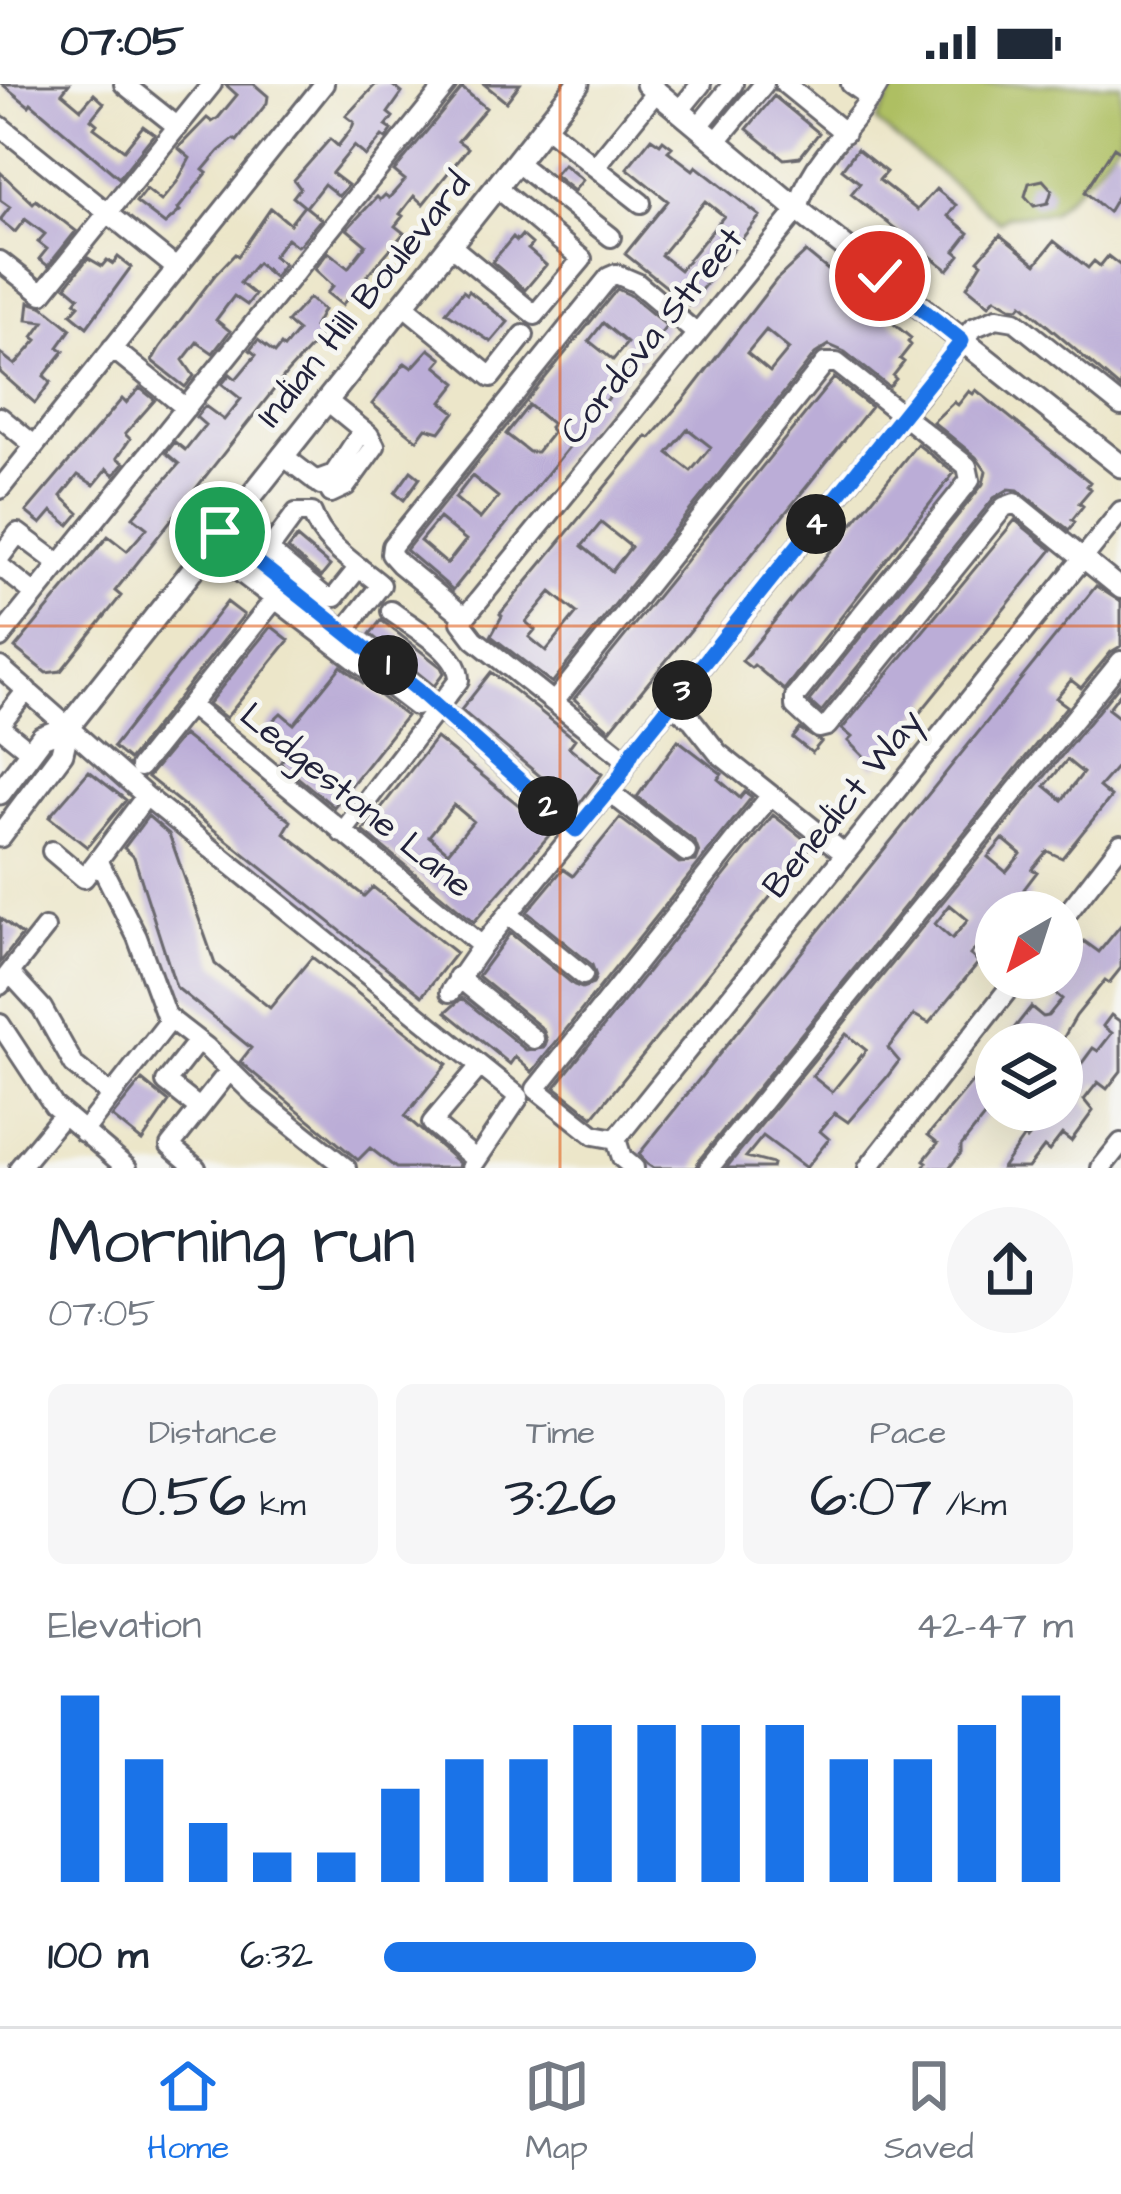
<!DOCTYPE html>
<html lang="en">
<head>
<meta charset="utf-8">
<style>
  :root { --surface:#fff; --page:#f6f6f7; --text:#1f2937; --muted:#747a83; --line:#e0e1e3; --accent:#1a73e8 }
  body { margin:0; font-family:"Architects Daughter",sans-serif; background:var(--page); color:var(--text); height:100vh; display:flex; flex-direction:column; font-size:45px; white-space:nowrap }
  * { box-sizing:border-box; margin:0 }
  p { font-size:39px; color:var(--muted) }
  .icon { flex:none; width:66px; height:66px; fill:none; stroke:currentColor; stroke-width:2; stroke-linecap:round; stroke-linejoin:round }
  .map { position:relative; height:1084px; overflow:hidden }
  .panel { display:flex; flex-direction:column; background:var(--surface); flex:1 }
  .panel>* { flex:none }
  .needle { width:78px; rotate:219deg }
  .buttons { position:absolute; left:975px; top:807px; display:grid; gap:24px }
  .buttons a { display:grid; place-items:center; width:108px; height:108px; border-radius:50%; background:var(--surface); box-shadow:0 12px 48px #0002; font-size:60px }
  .pin { position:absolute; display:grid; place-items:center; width:102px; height:102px; color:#fff; margin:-51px; border:6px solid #fff; border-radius:50%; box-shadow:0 3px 12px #0007 }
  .km { position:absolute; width:60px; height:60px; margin:-30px; border-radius:50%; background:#222; color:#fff; font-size:33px; line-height:60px; text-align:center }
  .round { display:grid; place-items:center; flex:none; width:126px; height:126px; border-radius:63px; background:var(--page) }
  .summary { display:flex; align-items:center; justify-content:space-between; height:204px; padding:0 48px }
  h1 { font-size:66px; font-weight:600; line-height:90px }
  .metrics { display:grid; grid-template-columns:repeat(3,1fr); gap:18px; height:204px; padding:12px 48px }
  .metrics div { display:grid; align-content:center; border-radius:18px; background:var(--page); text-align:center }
  .metrics b { font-size:60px; font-weight:600 }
  .metrics small { font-size:33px; font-weight:400 }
  .metrics p { font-size:33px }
  .chart { height:336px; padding:24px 48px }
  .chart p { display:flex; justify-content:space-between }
  .chart svg { width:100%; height:216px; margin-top:12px; stroke:var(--accent); stroke-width:6 }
  ul { padding:0 48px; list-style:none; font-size:39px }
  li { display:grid; grid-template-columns:192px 144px 1fr; align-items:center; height:90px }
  li i { height:30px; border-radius:15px; background:var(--accent) }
  .status { display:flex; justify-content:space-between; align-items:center; height:84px; padding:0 60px; background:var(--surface); direction:ltr }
  .status svg { height:33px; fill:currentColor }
  .menu { display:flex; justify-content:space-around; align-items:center; height:168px; border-top:3px solid var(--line); background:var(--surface); font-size:33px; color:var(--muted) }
  .menu a { display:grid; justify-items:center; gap:6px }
  .menu .on { color:var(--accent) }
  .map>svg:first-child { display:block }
  .green { fill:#aebf62; stroke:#68704e; stroke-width:3 }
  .building { fill:#bbadd7; fill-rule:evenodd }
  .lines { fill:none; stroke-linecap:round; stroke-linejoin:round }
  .minor-casing { stroke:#69676d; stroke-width:24 }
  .major-casing { stroke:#69676d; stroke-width:27 }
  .minor { stroke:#fff; stroke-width:18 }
  .major { stroke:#fff; stroke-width:21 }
  .route-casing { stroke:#fff; stroke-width:24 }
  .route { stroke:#1a73e8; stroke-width:15 }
  .grid { fill:none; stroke:#de560e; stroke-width:3; stroke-opacity:0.55 }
  .labels { text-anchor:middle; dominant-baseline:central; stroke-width:10; stroke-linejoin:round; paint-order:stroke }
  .street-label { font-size:36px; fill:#22223b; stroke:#f6f6f2 }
</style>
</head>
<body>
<div class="status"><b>07:05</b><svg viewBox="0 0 49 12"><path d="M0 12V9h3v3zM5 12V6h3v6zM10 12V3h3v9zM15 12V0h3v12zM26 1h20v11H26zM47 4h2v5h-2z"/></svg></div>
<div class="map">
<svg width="1121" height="1084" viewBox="0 0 1121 1084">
  <rect width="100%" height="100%" fill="#f6f6f2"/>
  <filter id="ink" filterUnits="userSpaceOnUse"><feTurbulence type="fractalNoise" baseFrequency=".00833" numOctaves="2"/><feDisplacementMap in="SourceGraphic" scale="24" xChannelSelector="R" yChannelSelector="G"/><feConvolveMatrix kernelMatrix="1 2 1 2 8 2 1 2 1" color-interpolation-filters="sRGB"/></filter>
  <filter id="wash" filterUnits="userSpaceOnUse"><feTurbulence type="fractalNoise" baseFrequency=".004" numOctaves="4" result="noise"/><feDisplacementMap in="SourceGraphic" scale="48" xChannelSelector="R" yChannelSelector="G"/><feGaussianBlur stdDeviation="2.7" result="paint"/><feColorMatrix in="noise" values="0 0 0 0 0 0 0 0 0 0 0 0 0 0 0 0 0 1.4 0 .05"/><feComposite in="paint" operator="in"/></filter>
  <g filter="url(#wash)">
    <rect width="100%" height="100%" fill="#ece6c9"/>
    <path class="green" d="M897,0h224v52l-27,35 -42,41 -46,4 -7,6 -123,-100z"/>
    <g id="blocks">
      <path class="building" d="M2,0h67l-7,9 19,16 13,-15 10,9 -13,16 6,5 -3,4 30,22 19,-24 11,8 -35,44 -88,-75 -2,3z
        M225,0h29l14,12 -1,7 -30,38 -3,-2 -15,12 -16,19 4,3 -29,36 2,2 -15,13 -29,-22 10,-13 15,12 16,-19 13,-24 -12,-10 29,-30 5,4 6,-4 19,-23z
        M376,0h15l11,9 -14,20 5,4 -7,9 6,4 -6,9 -4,-3 -16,20 -12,-10 -22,27 16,12 -9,11 -15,-12 -18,23 15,12 -21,25 -3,2 -10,-8 -14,18 11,8 -10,13 -17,-14 -17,20 15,12 -8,10 -13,-9 -18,24 14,11 -17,22 -16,-11 -14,18 11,16 -9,11 -33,-26 8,-14 55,-72 20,-21 3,2 33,-48 19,16 14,-18 -11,-9 7,-9 -6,-8 36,-41 8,7 14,-18 2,-6 -8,-6z
        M484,0h36l-14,18z
        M462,4l24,20 -28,33 10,7 -45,56 -9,-8 -14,18 3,2 -8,10 9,7 -62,72 -15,-12 6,-7 -18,-17 13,-17 20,16 18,-23 -19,-16 30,-32 3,3 5,-5 4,3 16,-18 -11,-9z
        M774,12l45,37 -19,24 -16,2 -37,-30z
        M651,54l9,6 3,-4 9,7 -4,4 25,19 3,-4 64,50 -71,89 -64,-51 43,-53 -41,-33zM705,117l19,15 -44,54 -19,-15z
        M1114,63l7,5v38l-13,22 -23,-20z
        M857,65l29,23 -7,8 38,30 19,-21 20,16 -8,11 21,17 -14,18 5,4 -12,15 -97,-76 9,-11 -18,-14z
        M563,80l20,16 -9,11 -20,-16z
        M0,88l33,31 3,-3 40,31 -28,35 -9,-7 8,-10 -9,-7 7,-8 -20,-15 -10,13 -15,-12 10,-13 -10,-7z
        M1043,96l9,10 -4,13 -14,3 -9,-10 4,-13z
        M522,151l10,9 -4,5 18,16 -21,25 -33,-28 21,-25 4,4z
        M1000,151l36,29 18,-23 34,27 6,-7 6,5 8,-10 13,10v123l-99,-85 -3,4 -8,-1 -16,-9 -6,7 -22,-18 15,-24 -4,-3z
        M806,168l105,86 -3,4 3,3 -11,14 4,3 -11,14 3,3 -7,8 -44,-35 -16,-7 -14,9 -263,329 -61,-47 11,-20 -2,-2 147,-178 3,2 35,-40 91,-118zM766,246l23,19 -19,23 -23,-19zM688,345l23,18 -20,24 -23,-18zM601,439l30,24 -19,24 -30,-25zM551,508l26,21 -31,38 -17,-14 6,-7 -9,-8z
        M118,173l13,10 -44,60 -16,-13 8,-9 -4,-3 4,-5 -13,-11 22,-28 14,8 5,-6 6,4z
        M617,205l13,6 37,31 -214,264 -47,-40zM603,239l24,20 -14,17 -24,-19zM529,321l23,19 -3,3 4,5 -16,20h-8l-23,-18zM472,392l26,21 -18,22 -25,-21zM439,434l27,22 -19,24 -27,-23z
        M463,207l4,3 2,-3 39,31 -17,20 -45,-30z
        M309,214l14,12 -9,17 9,7 -36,39 -172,218 6,5 -60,75 -15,2 -31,-25 93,-112 19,15 20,-23 -14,-11 46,-53 -13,-11 9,-11 10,8 20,-25 -9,-8 9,-11 19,14 17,-21 -19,-15 8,-10 6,5 20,-24 -6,-5 8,-10 17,13 6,-8 3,3 14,-17 -11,-9z
        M29,218l15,5 27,22 -13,18 6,4 -20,25 7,6 -16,21 -35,-31v-19l15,12 22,-25 -4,-3 11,-15 -17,-2z
        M429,265l13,10 -6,7 21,17 -15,19 13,10 -15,20 -14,-4 -9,12 -45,-36 33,-41 7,5z
        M834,294l37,29 -261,323 -36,-31z
        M140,304l15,12 -30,34 5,5 -13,19 7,5 -10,12 -7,-6 -13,16 -16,-10 -17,21 18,17 -10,12 -17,-14 -11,13 -15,-12 96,-113 4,4z
        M976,306l114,92 -3,4 4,3 -12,14 4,3 -11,14 3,2 -6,8 -51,-40 -9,-1 -15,9 -173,214 -12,-11 174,-217 3,-13 -10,-14 -43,-35 21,-20 4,3 11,-14 4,3z
        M917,360l37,29 -170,217 -30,-25 -3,3 -9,-7z
        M411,387l9,7 -16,22 -9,-7z
        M1015,436l37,30 -177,218 -27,-27 4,-4 -10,-8z
        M297,454l33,28 -9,11 -33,-28z
        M1096,502l25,16v44l-10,6 -30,36 -10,-8 -15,18 11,8 -368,454 -3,8h-43l-6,-4 -8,-10z
        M227,518l17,13 -115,145 -16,-13z
        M381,536l60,47 3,6 -10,13 -64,-52z
        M271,542l18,14 -63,78 -18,-14z
        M341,582l65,50 -72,91 -54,-44 12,-16 -26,-20 15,-14 13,11z
        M491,588l84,67 -6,8 33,27 -25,33 -116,-97z
        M1120,600l1,8 -13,17 13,10v43l-22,25 12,10 -49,61 -15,-7 -15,18 5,3 -13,17 7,6 -13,17h-22l-16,22 4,4 -14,17 9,7 -50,61 -15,-8 -26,33 11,13 -12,16 -39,45 -13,-9 -15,18 9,8 -23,29 -43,-32 -17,21 27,7 -1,4h-46zM1067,676l16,13 -21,27 -17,-14zM1003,755l18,15 -15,18 -18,-15zM950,821l18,15 -16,19 -17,-15zM846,950l20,16 -34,42 -20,-16z
        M800,645l21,13 -9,11 -19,-15z
        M183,651l108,86 -7,12 80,63 9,-9 83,66 -34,43 -274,-219z
        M436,654l116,94 -78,90 -111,-91zM454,721l19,16 -25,31 -19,-16z
        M678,656l44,34 -4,5 22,19 5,-6 7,5 -220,275 -17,-15 -5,7 -64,-52 16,-14 64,52 18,-2 3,-8 -4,-11 -65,-53 32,-43 64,52 8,3 11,-4 3,-8 -4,-11 -65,-53 36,-43 10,7 47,-58 59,45 17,-2 3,-8 -4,-11 -58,-45z
        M89,687l37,29 -39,47 -38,-30z
        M773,731l39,30 -219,272 -38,-30z
        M148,732l21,18 46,130 55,44 42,-51 135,107 -42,52 54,47 -1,5h-62l-26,-20 -12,12 -118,-98 11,-14 -75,-61 -42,-130 -10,-9z
        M0,834l22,17 -22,28z
        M1121,841v43l-12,15 -4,-3 -29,36 -16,28h-42l-10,-8 23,-29 12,10 5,-1 14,-17 -12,-10 28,-32 -4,-3 10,-13 15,11z
        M1111,931l10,7v49l-14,18 -9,-7 -14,18 9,11 -22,30 -9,-7 -13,17 -5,-4 -16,21h-26l22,-31 3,3 16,-19 -5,-4 5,-7h19v-20l31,-42 5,3 14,-18 -9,-7z
        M996,989v29l-35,44v7l-12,15h-26l4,-6 -3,-2 14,-17 -10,-8 51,-61 10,8z
        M142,996l27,22 -27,39 -30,-24z"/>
    </g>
  </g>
  <g filter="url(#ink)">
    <use href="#blocks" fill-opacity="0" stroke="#69676d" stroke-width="3"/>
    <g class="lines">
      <g class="minor-casing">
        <path id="minor" d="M124,0l54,43
          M785,0l60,49
          M851,0l20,14
          M679,27l22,-27
          M0,42l176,142
          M545,42l50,41 61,-75
          M698,43l35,-43
          M716,58l48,-58
          M516,78l95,75
          M595,83l46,36
          M450,161l85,70 47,-56 -86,-72
          M0,177l42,33 170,-210
          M402,220l89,73 33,-42
          M112,264l74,60
          M326,316l43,35 6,11 -29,40 -15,7
          M0,333l34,28
          M282,371l39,30
          M315,397l19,-7 29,-44
          M0,405l324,-405
          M220,448l198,158 158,140
          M208,464l208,158 13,-3
          M0,473l18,-24 40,30
          M0,482l35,28
          M465,533l-65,-53 -9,-10 1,-8 217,-269 7,-3 21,9 60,51
          M0,554l447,-554
          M334,560l47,-59c-26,-22 -58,-40 -69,-72h-16l-25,34 3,8 51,42h10l24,-30
          M0,583l146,129 373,301 -48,71
          M554,618l271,-339h12l130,103 3,14 -175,217v9l24,22 8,-2 177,-219 11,-4 106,86
          M671,619l21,17 26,33 127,101
          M190,622l292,240
          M0,640l27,-34
          M0,643l31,25
          M628,677l-154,-122 -13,-17 337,-412c10,-49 57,-83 81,-126
          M140,683l134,-167
          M608,707l78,61
          M146,712l-48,64 39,77 29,79 40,31 52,51 88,70
          M342,749l117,-153c1,-28 -47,-53 -68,-69
          M52,767l32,27 14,-18
          M508,830l75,61
          M1062,836l59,-76
          M10,889l32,35 32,57 37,30
          M458,893l76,62
          M0,901l45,-57
          M450,908l32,-46 137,-168 14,-27 340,-423 24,-10 18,3 106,85
          M0,940l54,82 73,62
          M198,957l-32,41 33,26
          M83,1048l88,-113
          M616,1055l505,-628
          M616,1055l-22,-4 -58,-46 235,-294
          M616,1055l6,19 12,10
          M475,1075l-43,-36 48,-57
          M19,1084l44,-53
          M196,1084l-26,-22 60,-76
          M709,1084l412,-507
          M868,1084l149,-190
          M1101,1084l20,-25"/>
      </g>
      <g class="major-casing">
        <path id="major" d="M647,0l151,126 323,256
          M0,709l42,-56 26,-10
          M0,752l62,-83 6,-26 510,-643"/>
      </g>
      <use href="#minor" class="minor"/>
      <use href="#major" class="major"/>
    </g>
  </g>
  <g class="lines" filter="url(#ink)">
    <g class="route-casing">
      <path id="route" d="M220,448l198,158 158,140 43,-52 14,-27 329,-410 -82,-65"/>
    </g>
    <use href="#route" class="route"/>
  </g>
  <path class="grid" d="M560,0v1084M0,542h1121"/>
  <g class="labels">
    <g class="street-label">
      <text transform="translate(364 216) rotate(-51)">Indian Hill Boulevard</text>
      <text transform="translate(652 252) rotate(-51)">Cordova Street</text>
      <text transform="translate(356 717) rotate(39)">Ledgestone Lane</text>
      <text transform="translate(843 720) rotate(-51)">Benedict Way</text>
    </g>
  </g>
</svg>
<div class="buttons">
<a><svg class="needle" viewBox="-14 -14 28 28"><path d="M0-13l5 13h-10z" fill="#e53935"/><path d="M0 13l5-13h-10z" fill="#747a83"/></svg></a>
<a><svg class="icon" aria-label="layers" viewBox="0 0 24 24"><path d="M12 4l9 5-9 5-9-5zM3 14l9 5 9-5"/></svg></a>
</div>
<div class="pin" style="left:220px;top:448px;background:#1e9e55"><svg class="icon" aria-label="arrive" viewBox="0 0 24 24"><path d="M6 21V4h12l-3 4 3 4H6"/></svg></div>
<div class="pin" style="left:880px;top:192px;background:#d93025"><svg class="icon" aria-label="check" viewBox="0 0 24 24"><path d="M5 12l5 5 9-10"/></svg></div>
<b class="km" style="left:388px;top:581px">1</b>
<b class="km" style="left:548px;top:722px">2</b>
<b class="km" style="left:682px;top:606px">3</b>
<b class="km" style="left:816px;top:440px">4</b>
</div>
<section class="panel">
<div class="summary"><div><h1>Morning run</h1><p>07:05</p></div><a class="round"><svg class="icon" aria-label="share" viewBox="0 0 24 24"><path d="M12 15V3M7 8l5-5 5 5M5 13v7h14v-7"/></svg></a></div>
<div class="metrics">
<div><p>Distance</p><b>0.56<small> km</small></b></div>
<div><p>Time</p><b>3:26</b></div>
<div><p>Pace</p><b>6:07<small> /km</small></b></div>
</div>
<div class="chart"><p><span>Elevation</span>42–47 m</p>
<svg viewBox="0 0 160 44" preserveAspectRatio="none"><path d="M5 44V6M15 44V19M25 44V32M35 44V38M45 44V38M55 44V25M65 44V19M75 44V19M85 44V12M95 44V12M105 44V12M115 44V12M125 44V19M135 44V19M145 44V12M155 44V6"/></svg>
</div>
<ul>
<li><b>100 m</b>6:32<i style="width:54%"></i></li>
</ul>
</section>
<nav class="menu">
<a class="on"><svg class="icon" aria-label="home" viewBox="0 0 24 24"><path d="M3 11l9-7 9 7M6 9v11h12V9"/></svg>Home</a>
<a><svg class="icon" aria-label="map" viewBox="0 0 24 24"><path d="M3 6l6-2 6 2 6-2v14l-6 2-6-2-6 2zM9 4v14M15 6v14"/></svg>Map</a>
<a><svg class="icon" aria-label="saved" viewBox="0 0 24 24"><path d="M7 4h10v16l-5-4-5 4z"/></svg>Saved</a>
</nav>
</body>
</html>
